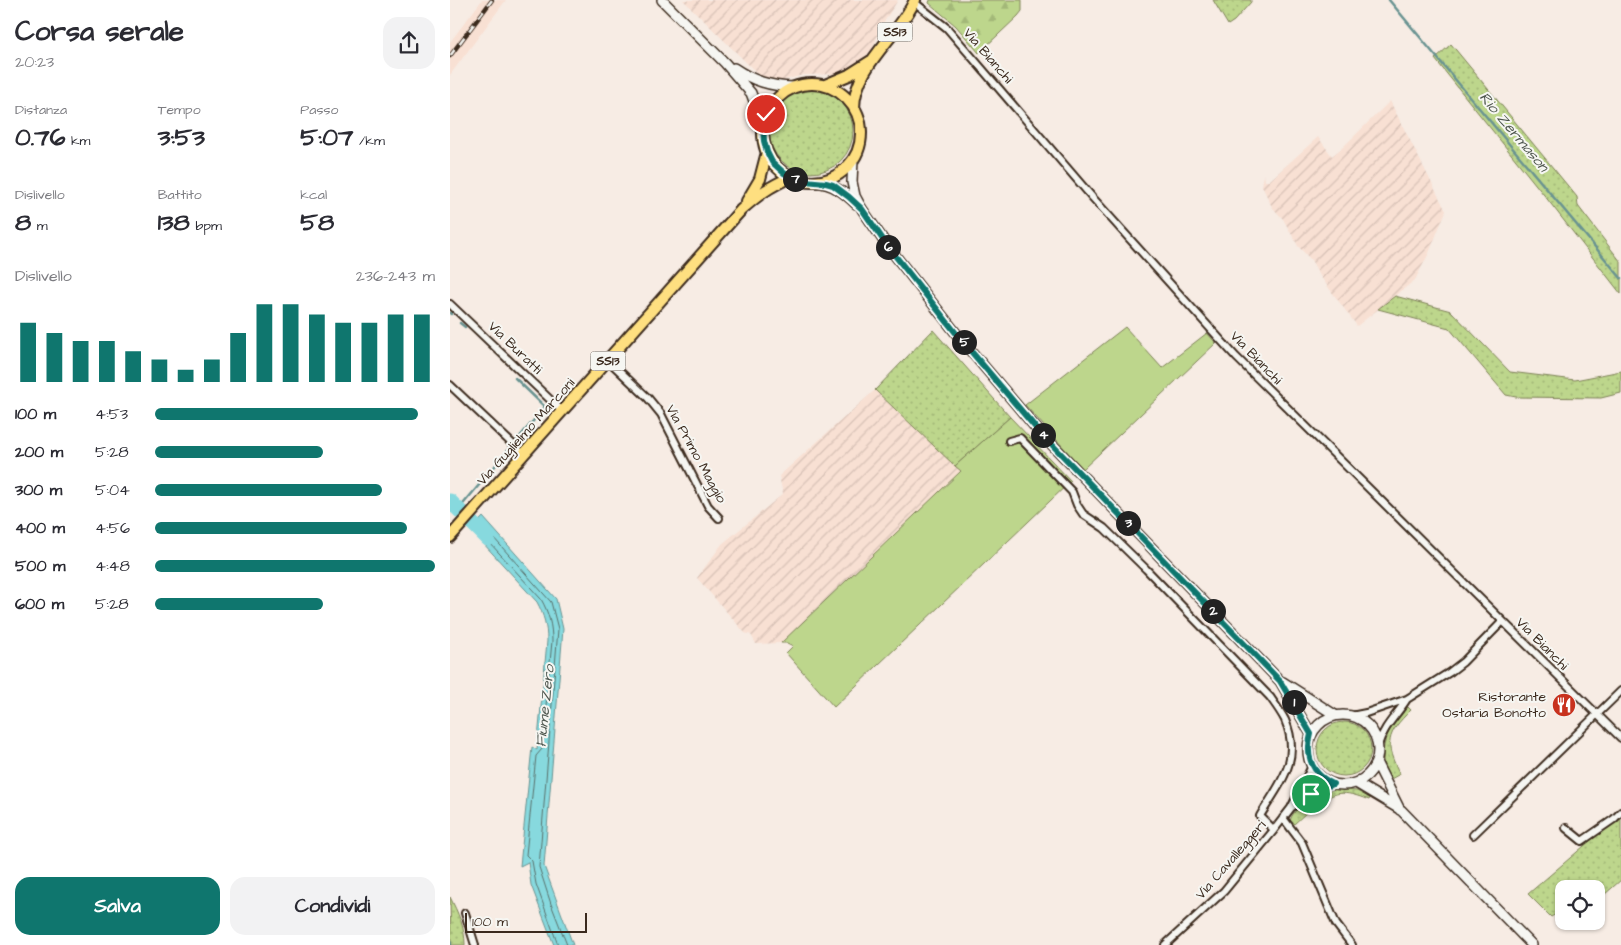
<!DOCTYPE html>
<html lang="it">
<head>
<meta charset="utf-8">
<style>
  :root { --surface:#fff; --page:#f2f2f3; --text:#2b2b33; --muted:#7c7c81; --accent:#0f766e }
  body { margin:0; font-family:"Architects Daughter",sans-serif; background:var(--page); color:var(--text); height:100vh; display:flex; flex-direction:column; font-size:19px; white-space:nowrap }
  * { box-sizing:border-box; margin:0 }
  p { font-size:16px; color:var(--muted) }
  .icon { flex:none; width:28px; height:28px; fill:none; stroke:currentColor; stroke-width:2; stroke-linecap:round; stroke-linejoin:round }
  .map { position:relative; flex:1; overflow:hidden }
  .side { display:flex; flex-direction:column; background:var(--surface); width:450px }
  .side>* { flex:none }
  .controls { position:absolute; left:1105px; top:880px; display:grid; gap:10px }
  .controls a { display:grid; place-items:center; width:50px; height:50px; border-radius:10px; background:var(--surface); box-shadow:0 1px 4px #0004; font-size:25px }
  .scale { position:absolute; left:15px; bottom:12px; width:122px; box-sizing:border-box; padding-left:5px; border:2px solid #3b2a1e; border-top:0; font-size:14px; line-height:18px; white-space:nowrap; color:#3b2a1e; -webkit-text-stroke:4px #f6f6f2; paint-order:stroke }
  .pin { position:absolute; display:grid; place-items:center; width:42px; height:42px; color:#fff; margin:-21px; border:2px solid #fff; border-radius:50%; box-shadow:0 1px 5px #0007 }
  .km { position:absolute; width:25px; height:25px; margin:-12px; border-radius:50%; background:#222; color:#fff; font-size:14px; line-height:25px; text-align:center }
  .round { display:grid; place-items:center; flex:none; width:52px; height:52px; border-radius:15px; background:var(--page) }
  .overview { display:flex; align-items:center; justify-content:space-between; height:85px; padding:0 15px }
  h1 { font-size:28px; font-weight:700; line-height:38px }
  .figures { display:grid; grid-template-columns:repeat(3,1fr); gap:8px; height:85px; padding:5px 15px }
  .figures div { display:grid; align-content:center }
  .figures b { font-size:25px; font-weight:700 }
  .figures small { font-size:14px; font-weight:400 }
  .figures p { font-size:14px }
  .chart { height:140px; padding:10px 15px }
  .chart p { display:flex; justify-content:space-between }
  .chart svg { width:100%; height:90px; margin-top:5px; stroke:var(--accent); stroke-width:6 }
  .cta { display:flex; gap:10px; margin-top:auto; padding:10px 15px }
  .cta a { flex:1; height:58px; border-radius:15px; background:var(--accent); color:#fff; font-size:20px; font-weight:700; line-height:58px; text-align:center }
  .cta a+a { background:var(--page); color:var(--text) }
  ul { padding:0 15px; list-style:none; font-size:16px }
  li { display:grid; grid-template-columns:80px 60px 1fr; align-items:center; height:38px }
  li i { height:12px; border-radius:6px; background:var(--accent) }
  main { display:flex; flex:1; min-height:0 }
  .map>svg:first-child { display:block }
  .built { fill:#f8e0d3 }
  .industrial { fill:url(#industrial-furrows) }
  .grass { fill:url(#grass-dots); stroke:#7c8055 }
  .forest { fill:url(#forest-firs); stroke:#7c8055 }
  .park { fill:#bdd68c; stroke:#7c8055 }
  .water { fill:#87d9de; stroke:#699391 }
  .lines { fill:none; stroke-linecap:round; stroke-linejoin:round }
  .shore { stroke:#59706b; stroke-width:1 }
  .stream { stroke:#699391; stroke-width:2.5 }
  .river { stroke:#87d9de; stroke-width:15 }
  .street-casing { stroke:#3b2a1e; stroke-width:10 }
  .secondary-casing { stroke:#3b2a1e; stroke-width:12 }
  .primary-casing { stroke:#3b2a1e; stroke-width:14 }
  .street { stroke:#f6f6f2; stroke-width:6 }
  .secondary { stroke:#f6f6f2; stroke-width:9 }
  .primary { stroke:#fedf80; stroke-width:10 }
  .rail-casing { stroke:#3b2a1e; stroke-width:4.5 }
  .rail { stroke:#f6f6f2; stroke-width:2.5; stroke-dasharray:8; stroke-linecap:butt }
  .route-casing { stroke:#fff; stroke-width:10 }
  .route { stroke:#0f766e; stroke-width:6 }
  .labels { text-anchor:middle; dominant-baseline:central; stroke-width:4; stroke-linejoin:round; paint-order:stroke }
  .shield { fill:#f6f6f2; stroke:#73675e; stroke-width:1 }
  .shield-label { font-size:12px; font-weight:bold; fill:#3b2a1e }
  .street-label { font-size:14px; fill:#3b2a1e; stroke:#f6f6f2 }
  .poi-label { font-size:14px; fill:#3b2a1e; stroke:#f6f6f2; text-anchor:end }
  .water-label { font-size:15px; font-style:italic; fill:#4e564e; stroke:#f6f6f2 }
</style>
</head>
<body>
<main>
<section class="side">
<div class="overview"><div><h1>Corsa serale</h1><p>20:23</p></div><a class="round"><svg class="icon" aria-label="share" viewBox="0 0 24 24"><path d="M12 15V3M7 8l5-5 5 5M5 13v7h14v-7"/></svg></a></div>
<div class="figures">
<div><p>Distanza</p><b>0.76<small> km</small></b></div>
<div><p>Tempo</p><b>3:53</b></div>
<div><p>Passo</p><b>5:07<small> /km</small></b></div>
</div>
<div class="figures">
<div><p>Dislivello</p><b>8<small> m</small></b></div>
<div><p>Battito</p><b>138<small> bpm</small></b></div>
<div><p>kcal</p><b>58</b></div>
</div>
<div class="chart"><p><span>Dislivello</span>236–243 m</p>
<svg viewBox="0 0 160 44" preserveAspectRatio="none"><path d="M5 44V15M15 44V20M25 44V24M35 44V24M45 44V29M55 44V33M65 44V38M75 44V33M85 44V20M95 44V6M105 44V6M115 44V11M125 44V15M135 44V15M145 44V11M155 44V11"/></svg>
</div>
<ul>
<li><b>100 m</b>4:53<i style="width:94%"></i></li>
<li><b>200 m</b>5:28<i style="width:60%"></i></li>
<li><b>300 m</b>5:04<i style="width:81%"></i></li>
<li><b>400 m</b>4:56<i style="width:90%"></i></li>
<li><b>500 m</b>4:48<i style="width:100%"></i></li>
<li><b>600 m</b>5:28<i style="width:60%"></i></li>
</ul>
<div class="cta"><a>Salva</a><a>Condividi</a></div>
</section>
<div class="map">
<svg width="1171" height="945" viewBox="0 0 1171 945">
  <defs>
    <pattern id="industrial-furrows" width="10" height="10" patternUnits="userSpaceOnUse" patternTransform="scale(1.25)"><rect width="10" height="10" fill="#f8e0d3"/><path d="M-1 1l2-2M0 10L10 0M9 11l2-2" fill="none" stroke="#d6c0b5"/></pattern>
    <pattern id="grass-dots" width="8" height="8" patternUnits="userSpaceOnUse" patternTransform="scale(1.25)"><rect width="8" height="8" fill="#bdd68c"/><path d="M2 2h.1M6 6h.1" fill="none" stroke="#a3b878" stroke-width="1.8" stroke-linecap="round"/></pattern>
    <pattern id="forest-firs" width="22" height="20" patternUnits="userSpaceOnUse" patternTransform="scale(1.25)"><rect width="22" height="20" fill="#bdd68c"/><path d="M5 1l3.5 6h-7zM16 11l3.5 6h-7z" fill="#a3b878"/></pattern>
  </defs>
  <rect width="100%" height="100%" fill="#f7ece4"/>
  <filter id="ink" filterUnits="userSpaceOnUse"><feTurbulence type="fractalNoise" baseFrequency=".02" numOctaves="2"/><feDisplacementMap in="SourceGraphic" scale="10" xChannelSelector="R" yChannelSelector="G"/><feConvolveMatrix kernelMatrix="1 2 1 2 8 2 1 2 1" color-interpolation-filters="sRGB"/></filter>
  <g filter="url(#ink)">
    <path class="built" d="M32,0h24l-56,75v-33z"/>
    <path class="industrial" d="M233,0h215l-16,25 -10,25 -19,18 -13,6 -37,1 -26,7 -17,-6z
      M940,101l56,110 -17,42 -14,27 -58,46 -37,-50 -9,-16 -13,-14 -15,-27 -11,-12 -10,-21 2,-12 1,7h4l49,-44 14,19 11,-9z
      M425,390l86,81 -180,172 -25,1 -5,-9 -6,-2 -48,-55 25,-34 61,-50 -4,-18z"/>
    <path class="grass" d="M763,0h38v2l-17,19 -6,4z
      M1001,44l126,153 1,9 43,56v32l-77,-99 -109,-136z
      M319 131a42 42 0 1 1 84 0a42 42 0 1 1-84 0Z
      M945,296l56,15 59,61 65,8 46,-9v22l-20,5 -85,-1 -10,-2 -57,-67 -71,-19z
      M483,330l77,87 -55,49 -80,-76z
      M958,707l3,3c-25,24 -27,34 -11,64l-11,6c-14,-27 -2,-54 19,-73z
      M867 749a27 27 0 1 1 54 0a27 27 0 1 1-54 0Z
      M882,789l25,2 13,7 -1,2c-16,-6 -32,-12 -45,1l-3,-2 -28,26 -3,-3c1,-14 29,-29 42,-33z
      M1169,816l2,2v62l-25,22v-13h-32v32h11l-7,6 -12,-13 -5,3 -23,-23z
      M0,897c8,16 15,30 15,48h-14z"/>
    <path class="forest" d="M480,0h92v11l-4,5 -39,37 -23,-27 -27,-23z"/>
    <path class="park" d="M675,327l37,41 45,-35 9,10 -133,126 -58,-64z
      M560,417l61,64 -237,226 -48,-54 7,-7 -6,-3h-6l180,-172 -6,-5z"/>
    <path class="water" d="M33,517l73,82 7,30 -19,237 29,79h-19l-23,-60 -3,-23 -8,4 12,-119 5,3 10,-109c0,-14 -3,-26 -10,-39l-66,-72z"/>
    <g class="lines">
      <path class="shore" d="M108,945l-22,-61 -4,-23 -6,-6 10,-99 6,-7 10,-108c0,-15 -3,-28 -11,-42l-62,-68v-2l3,-3 2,1 67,75 7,27 -19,238 12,37 16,41"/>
      <path class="stream" d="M939,0l232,278
        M0,313l1,1
        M10,323l5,4
        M65,378l30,29 -28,33
        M9,509l51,-61
        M0,941l1,4"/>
      <path class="river" d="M0,501l38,38"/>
      <g class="street-casing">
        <path id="street" d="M464,2l33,26 145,169 144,160 385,381
          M0,304l112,107
          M158,360l40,38 13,16 47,92 11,12
          M0,385l73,69
          M559,441l11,-3 52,54 5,13 6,9 21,14 42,41 124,128c5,7 11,15 15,23 17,40 -5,63 -25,96l14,14
          M957,699l43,-27 13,-10 39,-40
          M901,716l15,-3 41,-14c-10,16 -23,27 -29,46
          M842,807l19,-13 22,-10
          M833,818l19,25 34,81 16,21
          M1116,828l16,13 32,-22 7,-7
          M1023,835l148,-144
          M15,913l10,32
          M715,945l59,-54 50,-61 17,-22 21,-42"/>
      </g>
      <g class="secondary-casing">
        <path id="secondary" d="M212,0l63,63 26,30 12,32
          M284,68c19,13 36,18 59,19
          M403,160l-1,22 3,14 7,13 24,35 73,93 77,91 244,253 31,53
          M366,182c17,2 28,10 40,22
          M833,682l52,33
          M858 750a35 35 0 1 1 70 0a35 35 0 1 1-70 0Z
          M926,762l24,48
          M906,783l45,27 131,135"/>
      </g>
      <g class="primary-casing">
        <path id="primary" d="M313 133a49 49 0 1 1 98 0a49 49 0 1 1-98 0Z
          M375,85l24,-10 22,-14
          M404,108c0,-42 45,-72 61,-108
          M297,201l13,-22 7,-27
          M0,537l291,-327c18,-16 28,-23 50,-33"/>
      </g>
      <use href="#street" class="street"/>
      <use href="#secondary" class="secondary"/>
      <use href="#primary" class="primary"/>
      <g class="rail-casing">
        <path id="rail" d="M0,56l42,-56"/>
      </g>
      <use href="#rail" class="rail"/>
    </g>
  </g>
  <g class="lines" filter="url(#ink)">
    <g class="route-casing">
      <path id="route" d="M316,114l-3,11 1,16 3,11 5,10 12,11 10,5 11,3 21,2 7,2 16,12 13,12 24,35 73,93 77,91 244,253 31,53c-6,22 1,40 22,50l-22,10"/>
    </g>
    <use href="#route" class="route"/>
  </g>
  <defs>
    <g id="restaurant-disc" transform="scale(1.25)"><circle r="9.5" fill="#c8321e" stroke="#f6f6f2"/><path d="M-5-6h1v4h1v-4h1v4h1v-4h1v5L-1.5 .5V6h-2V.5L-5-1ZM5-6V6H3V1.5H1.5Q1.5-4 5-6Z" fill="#fff"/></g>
  </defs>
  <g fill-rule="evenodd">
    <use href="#restaurant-disc" x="1114" y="705"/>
  </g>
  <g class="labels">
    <g class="shield">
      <rect x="427.5" y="22.5" width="35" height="19" rx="4"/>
      <rect x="140.5" y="351.5" width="35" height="19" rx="4"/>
    </g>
    <g class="shield-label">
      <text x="445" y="32">SS13</text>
      <text x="158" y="361">SS13</text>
    </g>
    <g class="street-label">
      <text transform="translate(538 56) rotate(49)">Via Bianchi</text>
      <text transform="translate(65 348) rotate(44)">Via Buratti</text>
      <text transform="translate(806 358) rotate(46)">Via Bianchi</text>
      <text transform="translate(76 432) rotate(-48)">Via Guglielmo Marconi</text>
      <text transform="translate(246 454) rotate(61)">Via Primo Maggio</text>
      <text transform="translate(1092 644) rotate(45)">Via Bianchi</text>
      <text transform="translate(781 860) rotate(-49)">Via Cavalleggeri</text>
    </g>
    <g class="poi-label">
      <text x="1096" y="697">Ristorante<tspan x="1096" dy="16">Ostaria Bonotto</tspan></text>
    </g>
    <g class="water-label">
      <text transform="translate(1064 132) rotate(50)">Rio Zermason</text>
      <text transform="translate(95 706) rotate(-84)">Fiume Zero</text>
    </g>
  </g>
</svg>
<div class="controls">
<a><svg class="icon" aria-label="locate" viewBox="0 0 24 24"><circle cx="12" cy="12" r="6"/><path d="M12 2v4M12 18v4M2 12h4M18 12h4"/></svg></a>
</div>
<div class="scale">100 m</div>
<div class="pin" style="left:861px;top:794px;background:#1e9e55"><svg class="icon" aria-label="arrive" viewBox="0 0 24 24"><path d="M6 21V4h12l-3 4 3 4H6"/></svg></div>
<div class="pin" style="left:316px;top:114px;background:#d93025"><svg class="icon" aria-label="check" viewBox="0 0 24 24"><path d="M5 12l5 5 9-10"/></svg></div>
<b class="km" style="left:844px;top:702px">1</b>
<b class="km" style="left:763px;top:611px">2</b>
<b class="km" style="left:678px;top:523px">3</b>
<b class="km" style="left:593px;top:435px">4</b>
<b class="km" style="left:514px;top:342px">5</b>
<b class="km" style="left:438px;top:247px">6</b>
<b class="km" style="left:345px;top:179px">7</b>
</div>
</main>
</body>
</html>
